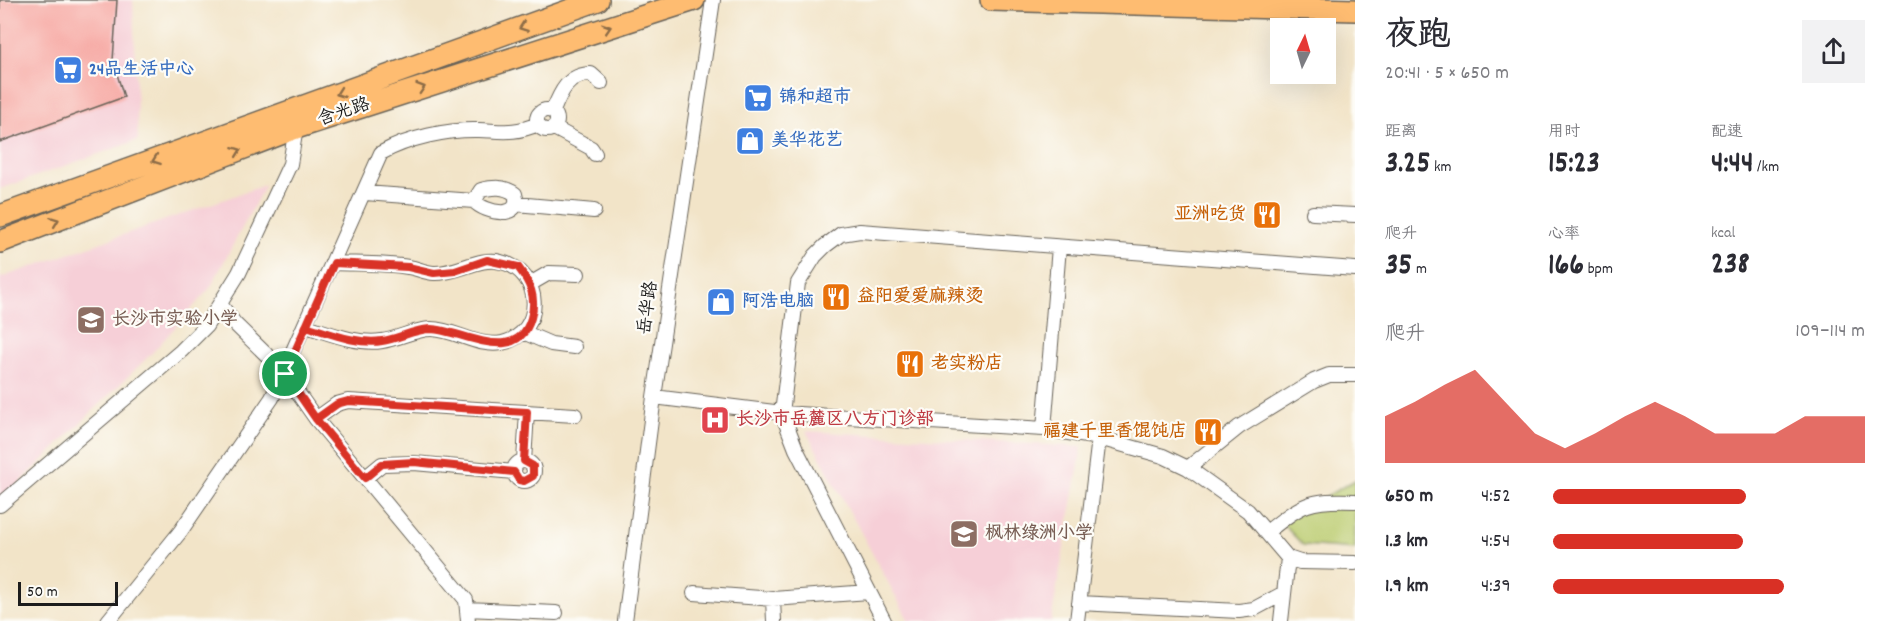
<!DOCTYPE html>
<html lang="zh">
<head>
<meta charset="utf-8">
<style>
  :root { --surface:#fff; --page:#f2f2f3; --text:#2b2b33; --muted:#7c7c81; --accent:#d93025 }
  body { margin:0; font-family:Dekko,"LXGW WenKai TC",sans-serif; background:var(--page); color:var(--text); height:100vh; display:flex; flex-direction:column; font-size:22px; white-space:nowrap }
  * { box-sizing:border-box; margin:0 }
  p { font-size:20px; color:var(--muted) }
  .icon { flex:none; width:33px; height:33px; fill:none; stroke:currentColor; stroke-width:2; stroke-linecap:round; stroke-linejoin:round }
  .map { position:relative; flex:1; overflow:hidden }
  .panel { display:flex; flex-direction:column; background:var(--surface); width:540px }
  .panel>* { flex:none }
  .needle { width:39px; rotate:5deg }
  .controls { position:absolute; left:1270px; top:18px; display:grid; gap:12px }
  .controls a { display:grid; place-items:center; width:66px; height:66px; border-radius:0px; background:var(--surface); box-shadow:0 6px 24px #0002; font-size:30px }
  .scale { position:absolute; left:18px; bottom:15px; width:100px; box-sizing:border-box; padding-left:6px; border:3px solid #1c1c1c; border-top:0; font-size:16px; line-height:21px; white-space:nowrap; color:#1c1c1c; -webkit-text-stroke:4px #fdfcf7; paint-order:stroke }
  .pin { position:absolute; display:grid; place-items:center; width:51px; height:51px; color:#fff; margin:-26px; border:3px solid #fff; border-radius:50%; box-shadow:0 2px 6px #0007 }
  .round { display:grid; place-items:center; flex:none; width:63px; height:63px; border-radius:0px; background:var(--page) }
  .summary { display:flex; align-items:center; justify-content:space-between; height:102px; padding:0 30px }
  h1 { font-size:33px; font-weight:800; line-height:45px }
  .metrics { display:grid; grid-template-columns:repeat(3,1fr); gap:9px; height:102px; padding:6px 30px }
  .metrics div { display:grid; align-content:center }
  .metrics b { font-size:30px; font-weight:800 }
  .metrics small { font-size:16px; font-weight:400 }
  .metrics p { font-size:16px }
  .chart { height:168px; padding:12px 30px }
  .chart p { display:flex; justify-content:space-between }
  .chart svg { width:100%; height:108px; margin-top:6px; fill:var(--accent); opacity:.7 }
  ul { padding:0 30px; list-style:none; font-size:20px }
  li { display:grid; grid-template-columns:96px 72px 1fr; align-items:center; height:45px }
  li i { height:15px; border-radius:8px; background:var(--accent) }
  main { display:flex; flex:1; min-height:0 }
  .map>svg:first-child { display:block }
  .built { fill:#f6cfd7 }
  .green { fill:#bacb6d; stroke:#6b7444; stroke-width:1.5 }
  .building { fill:#f7ada8 }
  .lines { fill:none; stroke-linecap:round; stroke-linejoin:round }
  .street-casing { stroke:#676258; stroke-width:16 }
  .primary-casing { stroke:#676258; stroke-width:24 }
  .street { stroke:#fff; stroke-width:14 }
  .primary { stroke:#febc71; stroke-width:21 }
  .oneway { stroke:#8d6c46 }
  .route-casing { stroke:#fff; stroke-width:12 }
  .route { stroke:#d93025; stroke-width:8 }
  .labels { text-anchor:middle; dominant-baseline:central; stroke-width:4.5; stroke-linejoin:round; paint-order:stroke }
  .shop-label { font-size:18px; font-weight:bold; fill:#366cbe; stroke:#fdfcf7; text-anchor:start }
  .street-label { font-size:18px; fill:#1c1c1c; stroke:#fdfcf7 }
  .food-label { font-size:18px; font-weight:bold; fill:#c56008; stroke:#fdfcf7; text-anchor:end }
  .education-label { font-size:18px; font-weight:bold; fill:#785e54; stroke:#fdfcf7; text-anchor:start }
  .health-label { font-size:18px; font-weight:bold; fill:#be3a42; stroke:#fdfcf7; text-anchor:start }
</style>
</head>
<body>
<main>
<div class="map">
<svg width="1355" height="621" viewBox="0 0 1355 621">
  <rect width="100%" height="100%" fill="#fdfcf7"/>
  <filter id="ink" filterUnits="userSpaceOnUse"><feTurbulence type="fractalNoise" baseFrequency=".0167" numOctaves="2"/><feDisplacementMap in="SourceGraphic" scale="12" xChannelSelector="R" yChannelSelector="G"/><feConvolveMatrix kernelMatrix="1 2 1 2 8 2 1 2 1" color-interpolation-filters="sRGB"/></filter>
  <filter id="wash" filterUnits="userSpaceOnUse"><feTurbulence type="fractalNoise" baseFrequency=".008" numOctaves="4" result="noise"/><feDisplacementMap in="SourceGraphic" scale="24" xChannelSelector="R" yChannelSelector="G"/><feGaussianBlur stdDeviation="1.35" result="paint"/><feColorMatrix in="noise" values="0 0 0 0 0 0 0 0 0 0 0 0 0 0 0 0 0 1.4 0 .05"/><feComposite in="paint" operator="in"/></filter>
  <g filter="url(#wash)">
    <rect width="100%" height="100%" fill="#f2e4c8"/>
    <path class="built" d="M0,0h133l5,140 -138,49z
      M265,185l-55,103 -57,64 -153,150v-224z
      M806,431l276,16 -31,174h-142z"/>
    <path class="green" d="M1355,480v69l-52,-4 -22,-23z"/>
    <g id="blocks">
      <path class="building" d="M0,0h117l-4,61 11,36 -124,45z"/>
    </g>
  </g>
  <g filter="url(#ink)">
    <use href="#blocks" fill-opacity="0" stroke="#676258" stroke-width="1.5"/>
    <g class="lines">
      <g class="street-casing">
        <path id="street" d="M537 120a10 10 0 1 1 20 0a10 10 0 1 1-20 0Z
          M553,111c7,-18 15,-37 38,-37l10,9
          M554,128l37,20 4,6
          M365,193l109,8c12,13 49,19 41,-7 -11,-8 -21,-7 -34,-4l-7,11
          M516,204l78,7
          M1313,213l42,2
          M530,284l19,-11 29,1
          M220,304l15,20 46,45 35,50 150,181 2,21
          M306,326c23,7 52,19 76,15 16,-2 33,-12 49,-12 24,0 47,19 71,14 44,-10 41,-72 -1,-81 -22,-6 -44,12 -67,11 -9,0 -17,-5 -26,-6 -24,-4 -50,-3 -74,-4
          M523,332l28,12 23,3
          M654,397l128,16 262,16 55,9 64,18 25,12 60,43 40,47 12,4 55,1
          M316,419l21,-15 11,-3 227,14
          M1044,429l15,-182
          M524,461l3,-49
          M514 471a10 10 0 1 1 20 0a10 10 0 1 1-20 0Z
          M1188,468l51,-41 75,-46 15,-6h26
          M365,478l17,-14 32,-1 100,9
          M0,505l181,-154 25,-25 33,-53 51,-109 6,-36
          M1267,532c35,-28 42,-33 88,-31
          M694,593l79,6 96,-7
          M773,599l1,22
          M1079,603l160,8 15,-2 30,-16
          M467,609l89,4
          M108,621l72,-89 92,-134 109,-245c27,-15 67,-24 98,-23 25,1 35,4 59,-6
          M625,621l29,-224 59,-397
          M884,621l-88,-172 -14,-36 16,-130 17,-27 10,-10 16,-12 19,-3 495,38
          M1077,621l22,-183
          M1281,621l7,-63"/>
      </g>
      <g class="primary-casing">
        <path id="primary" d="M991,0l364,10
          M0,216l598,-216
          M0,242l296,-114 398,-128"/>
      </g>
      <use href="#street" class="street"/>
      <use href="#primary" class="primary"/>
    </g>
    <defs><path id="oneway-chevron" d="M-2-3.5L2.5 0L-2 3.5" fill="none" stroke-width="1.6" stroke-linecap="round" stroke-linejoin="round" transform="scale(1.5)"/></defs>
    <g class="oneway">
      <use href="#oneway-chevron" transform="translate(523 27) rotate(160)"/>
      <use href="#oneway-chevron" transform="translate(607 28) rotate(-18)"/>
      <use href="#oneway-chevron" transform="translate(421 88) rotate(-18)"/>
      <use href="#oneway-chevron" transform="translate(340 93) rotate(160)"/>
      <use href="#oneway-chevron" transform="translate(237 151) rotate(-21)"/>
      <use href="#oneway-chevron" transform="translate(156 160) rotate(160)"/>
      <use href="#oneway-chevron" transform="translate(55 221) rotate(-21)"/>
    </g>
  </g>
  <g class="lines" filter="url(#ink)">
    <g class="route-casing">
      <path id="route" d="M285,374l31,45 49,59 17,-14 32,-2 100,10 5,8 5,1 9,-5v-10l-9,-5 3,-49 -179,-11 -11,3 -21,15 -31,-45 49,-111 74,4 26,6 21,-2 32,-11 31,7c12,16 19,30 13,51 -14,49 -69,12 -100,11 -16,0 -33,10 -49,12 -24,4 -53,-8 -76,-15l-21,48"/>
    </g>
    <use href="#route" class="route"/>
  </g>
  <defs>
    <g id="supermarket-square" transform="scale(1.5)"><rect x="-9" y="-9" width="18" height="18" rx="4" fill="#3f7fe0" stroke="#fdfcf7"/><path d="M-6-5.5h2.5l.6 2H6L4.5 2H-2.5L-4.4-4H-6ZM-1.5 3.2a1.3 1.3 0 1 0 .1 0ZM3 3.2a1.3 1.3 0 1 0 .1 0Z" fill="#fff"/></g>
    <g id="shop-square" transform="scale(1.5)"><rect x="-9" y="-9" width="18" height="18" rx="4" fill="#3f7fe0" stroke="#fdfcf7"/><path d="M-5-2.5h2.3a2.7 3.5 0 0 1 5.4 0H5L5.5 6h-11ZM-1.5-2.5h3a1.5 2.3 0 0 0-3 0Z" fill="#fff"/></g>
    <g id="restaurant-square" transform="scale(1.5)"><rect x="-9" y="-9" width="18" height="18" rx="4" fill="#e8710a" stroke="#fdfcf7"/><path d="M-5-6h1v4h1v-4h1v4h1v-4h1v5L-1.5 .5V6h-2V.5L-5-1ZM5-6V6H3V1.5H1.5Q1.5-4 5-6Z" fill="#fff"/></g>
    <g id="school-square" transform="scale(1.5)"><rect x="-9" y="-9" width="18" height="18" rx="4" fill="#8d6e63" stroke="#fdfcf7"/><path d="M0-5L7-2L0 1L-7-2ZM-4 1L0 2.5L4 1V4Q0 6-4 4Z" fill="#fff"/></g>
    <g id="hospital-square" transform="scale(1.5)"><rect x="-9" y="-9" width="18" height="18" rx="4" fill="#e0444e" stroke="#fdfcf7"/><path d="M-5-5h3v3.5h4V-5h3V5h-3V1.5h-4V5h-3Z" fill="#fff"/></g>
  </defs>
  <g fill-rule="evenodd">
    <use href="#supermarket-square" x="68" y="70"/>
    <use href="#supermarket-square" x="758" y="98"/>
    <use href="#shop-square" x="750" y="141"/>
    <use href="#restaurant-square" x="1267" y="215"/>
    <use href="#restaurant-square" x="836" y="297"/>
    <use href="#shop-square" x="721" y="302"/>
    <use href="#school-square" x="91" y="320"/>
    <use href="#restaurant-square" x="910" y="364"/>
    <use href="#hospital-square" x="715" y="420"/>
    <use href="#restaurant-square" x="1208" y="432"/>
    <use href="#school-square" x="964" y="534"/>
  </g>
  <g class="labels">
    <g class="shop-label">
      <text x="89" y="70">24品生活中心</text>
      <text x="779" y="98">锦和超市</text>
      <text x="771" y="141">美华花艺</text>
      <text x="742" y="302">阿浩电脑</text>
    </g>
    <g class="street-label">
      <text transform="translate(344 113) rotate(-18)">含光路</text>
      <text transform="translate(649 308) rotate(-82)">岳华路</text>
    </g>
    <g class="food-label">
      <text x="1246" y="215">亚洲吃货</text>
      <text x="857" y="297" text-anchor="start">益阳爱爱麻辣烫</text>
      <text x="931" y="364" text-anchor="start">老实粉店</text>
      <text x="1187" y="432">福建千里香馄饨店</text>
    </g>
    <g class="education-label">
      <text x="112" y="320">长沙市实验小学</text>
      <text x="985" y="534">枫林绿洲小学</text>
    </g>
    <g class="health-label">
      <text x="736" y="420">长沙市岳麓区八方门诊部</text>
    </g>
  </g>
</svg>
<div class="controls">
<a><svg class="needle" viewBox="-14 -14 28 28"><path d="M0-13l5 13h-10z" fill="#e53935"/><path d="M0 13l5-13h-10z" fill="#7c7c81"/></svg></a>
</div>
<div class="scale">50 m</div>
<div class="pin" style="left:285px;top:374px;background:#1e9e55"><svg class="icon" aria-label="arrive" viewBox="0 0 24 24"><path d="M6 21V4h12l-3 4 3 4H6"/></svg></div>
</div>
<section class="panel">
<div class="summary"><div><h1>夜跑</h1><p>20:41 · 5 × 650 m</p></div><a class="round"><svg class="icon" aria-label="share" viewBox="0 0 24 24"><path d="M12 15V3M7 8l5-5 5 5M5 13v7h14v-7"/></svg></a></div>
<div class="metrics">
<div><p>距离</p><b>3.25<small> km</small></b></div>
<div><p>用时</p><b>15:23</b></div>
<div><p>配速</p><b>4:44<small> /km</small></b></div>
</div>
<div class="metrics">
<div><p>爬升</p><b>35<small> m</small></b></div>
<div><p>心率</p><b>166<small> bpm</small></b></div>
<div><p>kcal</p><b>238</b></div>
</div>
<div class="chart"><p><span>爬升</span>109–114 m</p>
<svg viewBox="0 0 160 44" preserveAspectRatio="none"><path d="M0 44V25L10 19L20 12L30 6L40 19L50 32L60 38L70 32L80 25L90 19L100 25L110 32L120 32L130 32L140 25L150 25L160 25V44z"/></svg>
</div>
<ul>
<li><b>650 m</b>4:52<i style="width:62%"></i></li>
<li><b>1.3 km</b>4:54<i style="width:61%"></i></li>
<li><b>1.9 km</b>4:39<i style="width:74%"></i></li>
</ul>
</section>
</main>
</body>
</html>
